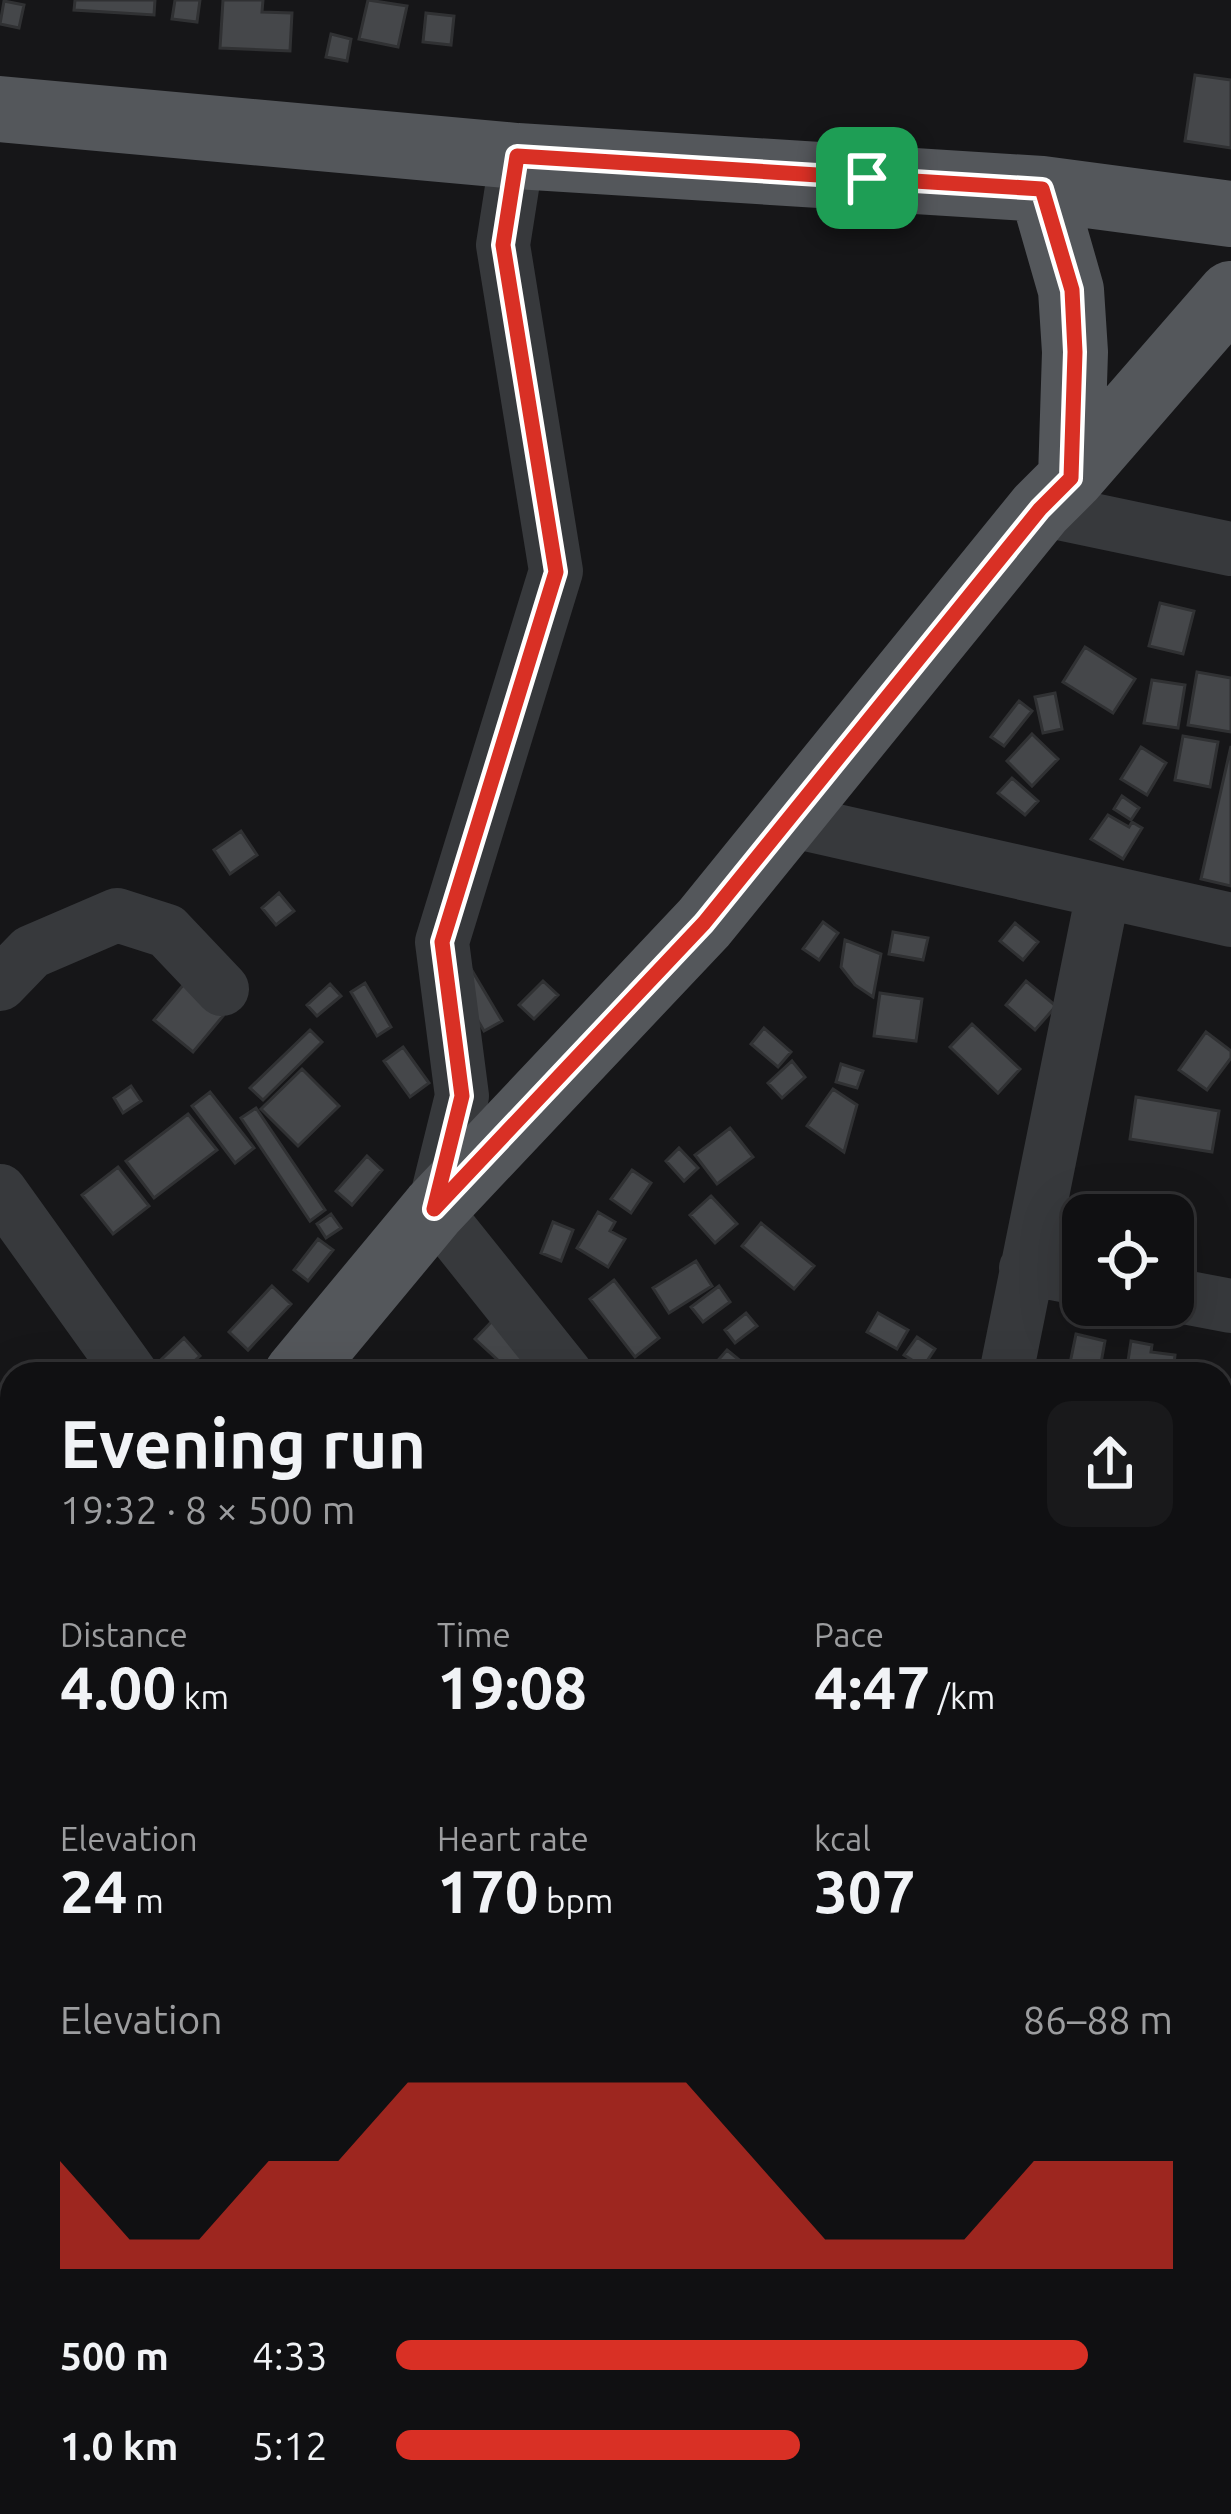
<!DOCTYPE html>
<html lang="en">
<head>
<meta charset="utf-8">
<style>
  :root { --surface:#101012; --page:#19191b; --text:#f1f3f6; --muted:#9c9d9f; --line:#303032; --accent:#d93025 }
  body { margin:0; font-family:Ubuntu,sans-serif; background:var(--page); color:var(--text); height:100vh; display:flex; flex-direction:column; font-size:45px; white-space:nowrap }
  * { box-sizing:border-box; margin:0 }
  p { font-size:39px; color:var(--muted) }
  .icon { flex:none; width:66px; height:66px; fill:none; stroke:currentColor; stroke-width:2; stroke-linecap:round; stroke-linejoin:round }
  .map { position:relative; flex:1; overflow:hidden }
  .details { position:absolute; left:0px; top:1362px; width:1233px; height:1152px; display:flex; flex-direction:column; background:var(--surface); border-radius:36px 36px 0 0; box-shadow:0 12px 48px #0002,0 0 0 3px var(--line) }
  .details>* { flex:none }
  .buttons { position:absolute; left:1062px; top:1194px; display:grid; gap:24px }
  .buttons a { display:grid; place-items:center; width:132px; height:132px; border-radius:24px; background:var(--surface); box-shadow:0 12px 48px #0002,0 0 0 3px var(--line); font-size:60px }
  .pin { position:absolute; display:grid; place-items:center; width:102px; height:102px; color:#fff; margin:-51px; border-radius:24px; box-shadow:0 6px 18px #0006 }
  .round { display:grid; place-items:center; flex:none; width:126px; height:126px; border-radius:24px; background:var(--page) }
  .overview { display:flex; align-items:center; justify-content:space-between; height:204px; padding:0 60px }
  h1 { font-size:66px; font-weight:700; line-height:90px }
  .metrics { display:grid; grid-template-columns:repeat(3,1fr); gap:18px; height:204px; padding:12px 60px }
  .metrics div { display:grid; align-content:center }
  .metrics b { font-size:60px; font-weight:700 }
  .metrics small { font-size:33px; font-weight:400 }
  .metrics p { font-size:33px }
  .chart { height:336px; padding:24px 60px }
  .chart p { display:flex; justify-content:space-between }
  .chart svg { width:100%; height:216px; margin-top:12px; fill:var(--accent); opacity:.7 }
  ul { padding:0 60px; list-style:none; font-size:39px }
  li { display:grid; grid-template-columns:192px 144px 1fr; align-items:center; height:90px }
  li i { height:30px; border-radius:15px; background:var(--accent) }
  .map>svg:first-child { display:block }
  .green { fill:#212720 }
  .building { fill:#45474a; stroke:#303133; stroke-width:3 }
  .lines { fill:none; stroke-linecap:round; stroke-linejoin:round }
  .minor { stroke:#37393c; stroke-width:54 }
  .major { stroke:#54575b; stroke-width:66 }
  .route-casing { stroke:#fff; stroke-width:24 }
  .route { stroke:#d93025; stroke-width:15 }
</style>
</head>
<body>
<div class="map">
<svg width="1231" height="2514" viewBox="0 0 1231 2514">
  <rect width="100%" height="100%" fill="#161618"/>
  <path class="green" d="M12,1880v428l-12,-13v-403z"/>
  <path class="building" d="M75,0h80l-1,15 -80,-5z
    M175,0h25l-3,22 -25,-3z
    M223,0h40l-1,12 30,1 -2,38 -70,-3z
    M368,0l39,6 -9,41 -39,-8z
    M4,1l20,4 -5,23 -19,-4z
    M426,13l28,3 -3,29 -28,-3z
    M331,34l20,5 -4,22 -21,-4z
    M1195,75l36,5v68l-46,-7z
    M1160,603l34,8 -11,43 -34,-8z
    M1085,647l50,32 -22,34 -50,-31z
    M1197,672l34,6v54l-43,-7z
    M1152,680l33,5 -7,43 -34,-5z
    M1055,693l7,36 -19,4 -8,-36z
    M1019,701l13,10 -28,35 -13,-9z
    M1032,734l26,25 -26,27 -25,-25z
    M1183,736l35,6 -8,45 -35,-7z
    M1231,746v140l-30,-7z
    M1141,747l25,16 -19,32 -26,-16z
    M1012,778l26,23 -13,14 -27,-22z
    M1122,796l17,12 -8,12 -17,-11z
    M1108,815l21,12 3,-5 10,6 -19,31 -32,-20z
    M241,831l16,24 -27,19 -16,-24z
    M279,893l15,18 -18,14 -14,-17z
    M823,922l15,11 -19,27 -16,-11z
    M1015,923l23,19 -15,18 -23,-19z
    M893,932l35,6 -5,22 -34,-6z
    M845,940l36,14 -8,43 -18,-12 -14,-18z
    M467,962l35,59 -18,10 -34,-59z
    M543,981l15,14 -24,24 -15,-14z
    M1026,981l30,25 -21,24 -29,-25z
    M365,983l26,44 -14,9 -26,-44z
    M184,984l39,32 -30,36 -39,-32z
    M330,984l11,12 -24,20 -10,-11z
    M880,993l42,6 -6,42 -42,-5z
    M972,1024l48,45 -22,24 -48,-46z
    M764,1028l27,24 -13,15 -27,-23z
    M310,1030l12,12 -59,58 -13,-12z
    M1206,1032l25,19v7l-24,32 -28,-20z
    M403,1047l26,36 -19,14 -26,-36z
    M792,1061l13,16 -23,21 -14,-15z
    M841,1064l22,7 -6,17 -21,-6z
    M302,1069l37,37 -41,40 -37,-37z
    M131,1086l10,15 -18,12 -9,-15z
    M833,1089l24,16 -13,47 -37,-26z
    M210,1092l44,56 -19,15 -43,-57z
    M1136,1097l83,14 -7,41 -82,-13z
    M256,1108l69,102 -15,11 -69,-103z
    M188,1114l29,36 -63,48 -28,-37z
    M730,1128l23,29 -36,27 -22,-29z
    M679,1148l19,20 -14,13 -18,-20z
    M367,1156l15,14 -30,35 -16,-14z
    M118,1167l31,39 -36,28 -31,-39z
    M632,1170l19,13 -20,30 -20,-14z
    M711,1196l26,28 -22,19 -25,-28z
    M598,1212l17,10 -5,9 15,8 -17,28 -31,-19z
    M331,1214l10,14 -15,10 -9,-14z
    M553,1222l20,8 -12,31 -20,-8z
    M761,1223l53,43 -20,23 -52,-43z
    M318,1239l15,11 -25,31 -14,-11z
    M696,1261l16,25 -43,27 -16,-25z
    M614,1280l45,58 -24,19 -45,-58z
    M272,1286l19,18 -43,46 -19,-18z
    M719,1286l11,16 -27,20 -12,-15z
    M746,1313l11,13 -22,17 -10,-13z
    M878,1313l30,17 -11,19 -30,-17z
    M495,1318l60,56h-42l-38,-35z
    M1076,1334l29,7 -6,33 -31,-1z
    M917,1337l18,12 -12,18 -19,-12z
    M184,1338l16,18 -9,8 9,10h-54z
    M1131,1341l21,4 -1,7 24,3 -2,19h-47z
    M727,1350l16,13 -9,11h-28z
    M1221,1432l10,2v44l-10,-2z
    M1221,1489l10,1v62l-10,-2z
    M1221,1821l10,3v20l-6,21 -4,-2z
    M552,2502h10l11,6 -4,6h-24z
    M645,2502h9l18,11 -34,1z
    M792,2502h28l-4,12h-28z"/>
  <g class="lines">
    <path class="minor" d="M517,156l-14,89 53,326 -114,371 20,154 -28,113 132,165
      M1040,509l191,40
      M788,820l443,100
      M0,984l31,-32 86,-37 50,16 55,58
      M0,1191l131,183
      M1026,1268l57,11
      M1173,1295l58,11
      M1006,1374l97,-481
      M1221,1686l10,2
      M1221,2059l10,2
      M1221,2377l10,-39
      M0,2442l12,6
      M126,2502l25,12
      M470,2514l7,-12"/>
    <path class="major" d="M0,109l517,47 525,33 189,25
      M1042,189l29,101 4,62 -4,126
      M297,1374l137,-165 270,-286 336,-414 31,-31 160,-184
      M0,1659l12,-9"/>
  </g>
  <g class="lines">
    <g class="route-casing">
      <path id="route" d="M517,156l525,33 30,101 3,62 -4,126 -31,31 -336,414 -270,286 28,-113 -20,-154 114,-370 -53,-327z"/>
    </g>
    <use href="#route" class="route"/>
  </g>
</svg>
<div class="buttons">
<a><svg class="icon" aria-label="locate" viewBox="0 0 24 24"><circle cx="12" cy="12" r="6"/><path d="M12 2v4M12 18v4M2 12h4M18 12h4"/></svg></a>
</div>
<div class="pin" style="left:867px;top:178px;background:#1e9e55"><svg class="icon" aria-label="arrive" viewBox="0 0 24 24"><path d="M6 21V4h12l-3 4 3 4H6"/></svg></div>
<section class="details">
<div class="overview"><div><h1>Evening run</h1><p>19:32 · 8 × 500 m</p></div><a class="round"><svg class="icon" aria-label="share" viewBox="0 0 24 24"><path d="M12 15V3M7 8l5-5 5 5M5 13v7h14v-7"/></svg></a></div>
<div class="metrics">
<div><p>Distance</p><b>4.00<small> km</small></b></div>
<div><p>Time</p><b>19:08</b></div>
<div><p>Pace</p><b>4:47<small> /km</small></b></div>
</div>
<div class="metrics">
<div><p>Elevation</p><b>24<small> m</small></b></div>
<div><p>Heart rate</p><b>170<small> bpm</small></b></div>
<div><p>kcal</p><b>307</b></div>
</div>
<div class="chart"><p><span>Elevation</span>86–88 m</p>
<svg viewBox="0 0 160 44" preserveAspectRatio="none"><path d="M0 44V22L10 38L20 38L30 22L40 22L50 6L60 6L70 6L80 6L90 6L100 22L110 38L120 38L130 38L140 22L150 22L160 22V44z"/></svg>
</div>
<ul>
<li><b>500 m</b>4:33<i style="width:89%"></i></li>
<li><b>1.0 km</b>5:12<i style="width:52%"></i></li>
</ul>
</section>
</div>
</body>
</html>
